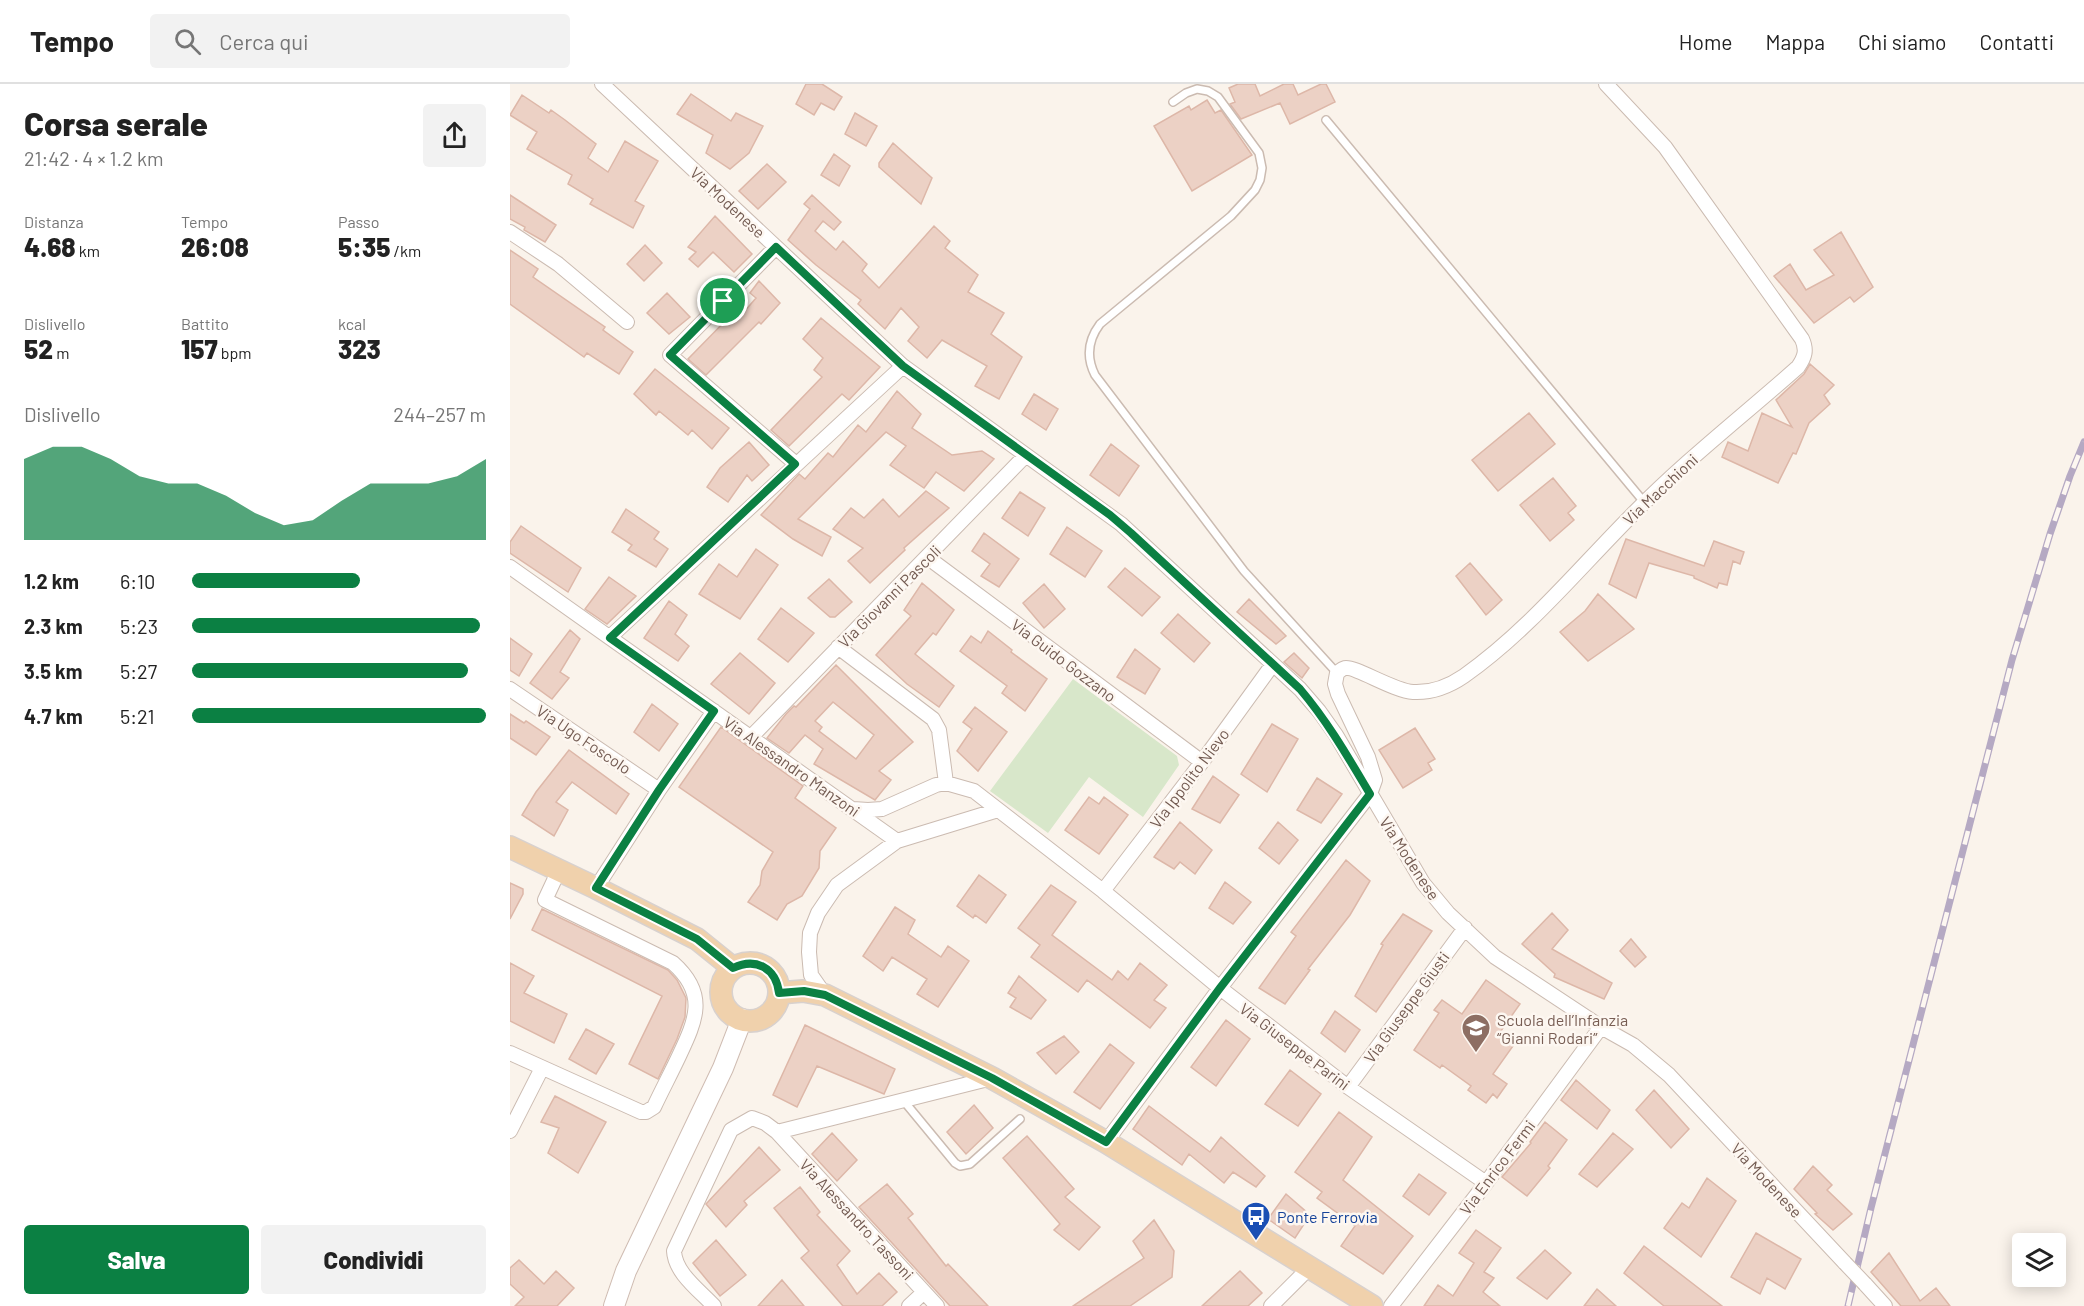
<!DOCTYPE html>
<html lang="it">
<head>
<meta charset="utf-8">
<style>
  :root { --surface:#fff; --page:#f2f2f2; --text:#222; --muted:#767676; --line:#e0e0e0; --accent:#0b8043 }
  body { margin:0; font-family:Barlow,sans-serif; background:var(--page); color:var(--text); height:100vh; display:flex; flex-direction:column; font-size:22px; white-space:nowrap }
  * { box-sizing:border-box; margin:0 }
  p { font-size:20px; color:var(--muted) }
  .icon { flex:none; width:33px; height:33px; fill:none; stroke:currentColor; stroke-width:2; stroke-linecap:round; stroke-linejoin:round }
  .map { position:relative; flex:1; overflow:hidden }
  .details { display:flex; flex-direction:column; background:var(--surface); width:510px }
  .details>* { flex:none }
  .controls { position:absolute; left:1502px; top:1149px; display:grid; gap:12px }
  .controls a { display:grid; place-items:center; width:54px; height:54px; border-radius:6px; background:var(--surface); box-shadow:0 3px 15px #0003; font-size:30px }
  .pin { position:absolute; display:grid; place-items:center; width:51px; height:51px; color:#fff; margin:-26px; border:3px solid #fff; border-radius:50%; box-shadow:0 2px 6px #0007 }
  .round { display:grid; place-items:center; flex:none; width:63px; height:63px; border-radius:6px; background:var(--page) }
  .summary { display:flex; align-items:center; justify-content:space-between; height:102px; padding:0 24px }
  h1 { font-size:33px; font-weight:800; line-height:45px }
  .metrics { display:grid; grid-template-columns:repeat(3,1fr); gap:9px; height:102px; padding:6px 24px }
  .metrics div { display:grid; align-content:center }
  .metrics b { font-size:26px; font-weight:800 }
  .metrics small { font-size:16px; font-weight:400 }
  .metrics p { font-size:16px }
  .chart { height:168px; padding:12px 24px }
  .chart p { display:flex; justify-content:space-between }
  .chart svg { width:100%; height:108px; margin-top:6px; fill:var(--accent); opacity:.7 }
  .primary-button { display:flex; gap:12px; margin-top:auto; padding:12px 24px }
  .primary-button a { flex:1; height:69px; border-radius:6px; background:var(--accent); color:#fff; font-size:24px; font-weight:800; line-height:69px; text-align:center }
  .primary-button a+a { background:var(--page); color:var(--text) }
  ul { padding:0 24px; list-style:none; font-size:20px }
  li { display:grid; grid-template-columns:96px 72px 1fr; align-items:center; height:45px }
  li i { height:15px; border-radius:8px; background:var(--accent) }
  header { display:flex; align-items:center; gap:36px; box-sizing:border-box; height:84px; padding:0 30px; background:var(--surface); border-bottom:2px solid var(--line) }
  header strong { font-size:28px }
  nav { display:flex; gap:33px; margin-inline-start:auto; font-size:21px }
  .search { width:420px; height:54px; background:var(--page); display:flex; align-items:center; gap:15px; box-sizing:border-box; padding:0 21px; border-radius:6px; color:var(--muted); font-size:22px }
  main { display:flex; flex:1; min-height:0 }
  .map>svg:first-child { display:block }
  .green { fill:#d8e7ca }
  .building { fill:#ecd1c5; stroke:#ddb7a8; stroke-width:1.5; fill-rule:evenodd }
  .lines { fill:none; stroke-linecap:round; stroke-linejoin:round }
  .lane-casing { stroke:#cbbbb1; stroke-width:10 }
  .street-casing { stroke:#cbbbb1; stroke-width:16 }
  .secondary-casing { stroke:#cfbcb2; stroke-width:22 }
  .primary-casing { stroke:#d8d1ce; stroke-width:24 }
  .lane { stroke:#fff; stroke-width:7 }
  .street { stroke:#fff; stroke-width:14 }
  .secondary { stroke:#fff; stroke-width:20 }
  .primary { stroke:#f0d1ac; stroke-width:21 }
  .rail-casing { stroke:#b5a9c3; stroke-width:7 }
  .rail { stroke:#fdf7f1; stroke-width:4.5; stroke-dasharray:14; stroke-linecap:butt }
  .street-bridge-casing { stroke:#cbbbb1; stroke-width:16; stroke-linecap:butt }
  .street-bridge { stroke:#fff; stroke-width:14 }
  .route-casing { stroke:#fff; stroke-width:12 }
  .route { stroke:#0b8043; stroke-width:8 }
  .labels { text-anchor:middle; dominant-baseline:central; stroke-width:5; stroke-linejoin:round; paint-order:stroke }
  .street-label { font-size:16px; fill:#725a51; stroke:#fdf7f1 }
  .education-label { font-size:16px; fill:#785e54; stroke:#fdf7f1; text-anchor:start }
  .transit-label { font-size:16px; fill:#164399; stroke:#fdf7f1; text-anchor:start }
</style>
</head>
<body>
<header>
<strong>Tempo</strong>
<div class="search"><svg class="icon" aria-label="search" viewBox="0 0 24 24"><circle cx="10" cy="10" r="6"/><path d="M15 15l6 6"/></svg>Cerca qui</div>
<nav><a>Home</a><a>Mappa</a><a>Chi siamo</a><a>Contatti</a></nav>
</header>
<main>
<section class="details">
<div class="summary"><div><h1>Corsa serale</h1><p>21:42 · 4 × 1.2 km</p></div><a class="round"><svg class="icon" aria-label="share" viewBox="0 0 24 24"><path d="M12 15V3M7 8l5-5 5 5M5 13v7h14v-7"/></svg></a></div>
<div class="metrics">
<div><p>Distanza</p><b>4.68<small> km</small></b></div>
<div><p>Tempo</p><b>26:08</b></div>
<div><p>Passo</p><b>5:35<small> /km</small></b></div>
</div>
<div class="metrics">
<div><p>Dislivello</p><b>52<small> m</small></b></div>
<div><p>Battito</p><b>157<small> bpm</small></b></div>
<div><p>kcal</p><b>323</b></div>
</div>
<div class="chart"><p><span>Dislivello</span>244–257 m</p>
<svg viewBox="0 0 160 44" preserveAspectRatio="none"><path d="M0 44V11L10 6L20 6L30 11L40 18L50 21L60 21L70 26L80 33L90 38L100 36L110 28L120 21L130 21L140 21L150 18L160 11V44z"/></svg>
</div>
<ul>
<li><b>1.2 km</b>6:10<i style="width:57%"></i></li>
<li><b>2.3 km</b>5:23<i style="width:98%"></i></li>
<li><b>3.5 km</b>5:27<i style="width:94%"></i></li>
<li><b>4.7 km</b>5:21<i style="width:100%"></i></li>
</ul>
<div class="primary-button"><a>Salva</a><a>Condividi</a></div>
</section>
<div class="map">
<svg width="1574" height="1222" viewBox="0 0 1574 1222">
  <rect width="100%" height="100%" fill="#faf3eb"/>
  <path class="green" d="M563,595l104,77 2,9 -36,52 -54,-40 -41,56 -58,-42z"/>
  <path class="building" d="M296,0h16l20,13 -8,13 -13,-7 -7,12 -18,-11z
    M728,0h17l5,12 24,-12h9l5,11 23,-11h5l9,18 -45,22 -10,-21 -39,16 -11,-15 5,-2 -6,-14z
    M181,10l40,27 5,-8 27,13 -14,27 -19,16 -24,-16 7,-18 -36,-21z
    M12,11l27,18 2,-3 14,10 31,24 -8,14 20,14 17,-31 33,20 -23,40 9,5 -11,22 -43,-24 3,-5 -25,-15 4,-9 -45,-26 10,-17 -27,-17z
    M697,16l8,13 6,-3 31,45 -60,36 -38,-65 35,-20 2,4z
    M345,29l22,13 -11,20 -21,-12z
    M383,59l39,35 -11,26 -42,-37v-4z
    M324,70l16,12 -11,20 -18,-11z
    M257,80l19,18 -28,27 -19,-18z
    M0,111l46,30 -11,17 -21,-12 1,-3 -15,-8z
    M302,111l29,27 -7,8 -11,-9 -8,10 21,19 7,-9 24,23 -5,7 17,17 55,-62 16,15 -5,7 33,27 -10,17 36,21 -13,21 31,23 -23,42 -24,-13 12,-20 -45,-26 -15,18 -19,-17 11,-14 -18,-19 -16,21 -27,-25 3,-4 -45,-35 -28,-25 22,-31 -6,-5z
    M205,132l37,38 -18,18 -21,-20 -15,15 -9,-8 7,-7 -8,-5z
    M1331,148l32,55 -19,15 -4,-5 -36,26 -40,-47 16,-12 16,26 28,-15 -20,-25z
    M135,161l17,18 -18,18 -17,-17z
    M0,166l28,19 -5,8 72,50 -2,3 30,22 -14,22 -32,-21 -3,4 -74,-53z
    M249,197l21,22 -19,21 -2,-2 -53,53 -18,-16 44,-45 5,6 19,-22 -6,-5z
    M157,209l23,24 -21,17 -22,-21z
    M311,234l59,49 -31,33 -7,-6 -53,52 -18,-16 51,-53 -8,-7 9,-12 -20,-19z
    M1300,280l24,21 -10,10 6,9 -21,19 -13,31 -3,-1 -15,30 -56,-26 6,-15 20,9 14,-38 30,14 -16,-27 28,-26z
    M145,285l74,59 -17,21 -20,-19 -4,5 -29,-24 -3,4 -22,-21z
    M387,307l24,23 -9,14 40,27 30,-4 12,8 -30,32 -28,-19 -12,16 -34,-23 16,-19 -20,-14 -88,87 33,18 -9,19 -29,-17 -32,-24 38,-41 6,5 23,-26 5,4 25,-32 8,7z
    M524,310l24,15 -12,21 -24,-16z
    M1019,329l26,31 -57,47 -26,-31z
    M239,358l20,23 -17,16 -5,-6 -19,27 -21,-15 13,-19z
    M601,360l28,22 -20,30 -29,-21z
    M1043,394l23,28 -8,7 6,7 -24,21 -30,-36z
    M416,407l23,17 -45,40 1,2 -35,33 -22,-22 15,-13 -30,-19 18,-21 13,10 19,-19 16,18z
    M510,408l25,16 -17,28 -26,-18z
    M116,425l33,23 -5,7 14,10 -12,18 -28,-17 4,-5 -20,-13z
    M11,442l60,42 -13,24 -58,-39v-11z
    M557,443l35,24 -17,26 -35,-23z
    M474,449l35,26 -20,28 -18,-11 9,-12 -18,-13z
    M1116,455l78,27 10,-25 30,11 -4,12 -7,-3 -6,24 -8,-2 -2,5 -23,-10v-2l-45,-13 -13,35 -27,-14z
    M246,465l22,16 -38,54 -41,-25 20,-30 18,13z
    M960,479l32,37 -16,15 -30,-39z
    M615,484l35,29 -18,19 -34,-29z
    M99,493l27,19 -29,28 -22,-15z
    M319,495l23,23 -17,15h-5l-22,-19z
    M412,499l32,27 -18,25 -3,-2 -18,21 39,32 -15,21 -32,-23 -31,-29 35,-39 -7,-6z
    M534,500l21,25 -21,19 -21,-25z
    M1088,510l36,35 -46,32 -28,-29 25,-21z
    M739,515l37,37 -10,8 -39,-32z
    M159,517l18,14 -12,19 14,12 -11,15 -34,-23z
    M271,524l33,25 -26,29 -30,-23z
    M668,530l32,29 -16,19 -33,-29z
    M60,546l10,9 -20,33 9,6 -17,21 -22,-16z
    M478,547l24,19 -1,2 36,27 -22,32 -23,-18 5,-7 -47,-35 11,-15 10,7z
    M0,554l22,16 -13,22 -9,-6z
    M625,565l25,20 -15,25 -28,-17z
    M230,569l35,30 -26,31 -38,-30z
    M784,569l15,15 -7,10 -18,-16z
    M326,581l77,77 -34,29 12,9 -16,20 -61,-36 9,-15 -18,-14 -16,18 -22,-15 19,-24 8,-8 2,1zM323,618l41,33 -18,24 -37,-28 3,-4 -7,-6z
    M142,620l26,20 -19,27 -25,-19z
    M465,623l32,25 -29,39 -21,-20 15,-22 -9,-7z
    M0,630l14,9 2,-2 24,16 -14,18 -26,-17z
    M762,640l26,15 -31,53 -26,-18z
    M211,643l82,59 -8,12 41,30 -16,23 -1,17 -17,28 -15,8 -10,16 -29,-18 12,-17 2,-14 11,-19 -94,-65z
    M905,644l20,31 -7,4 4,7 -29,18 -24,-38z
    M59,666l60,44 -13,20 -44,-32 -16,20 12,8 -14,26 -32,-21 14,-23z
    M703,692l26,19 -19,28 -28,-14z
    M807,694l25,16 -21,29 -24,-13z
    M579,713l10,7 5,-7 24,18 -29,39 -34,-24z
    M670,738l32,28 -17,24 -15,-12 -6,7 -20,-12z
    M768,738l20,18 -19,24 -20,-16z
    M836,776l24,21 -20,34 -42,54 2,1 -25,34 -26,-16 37,-52 -5,-4z
    M469,791l27,20 -20,28 -11,-8 -2,3 -16,-12z
    M715,798l26,20 -18,22 -24,-16z
    M0,799l13,6v5l-13,25z
    M541,801l25,17 -24,33 60,45 6,-9 10,9 12,-17 27,22 -13,15 12,8 -16,20 -63,-48 -9,12 -47,-35 9,-12 -22,-17z
    M385,823l20,13 -7,14 33,23 7,-11 21,15 -31,46 -21,-13 10,-15 -35,-22 -9,14 -20,-15z
    M32,825l126,61 9,10 9,18 -1,19 -8,22 -19,40 -29,-15 33,-68 -130,-66z
    M1042,829l16,17 -16,19 60,34 -8,16 -50,-22 1,-3 -33,-30z
    M893,830l29,17 -56,81 -21,-16 28,-51 -2,-1z
    M1121,855l15,18 -11,10 -15,-16z
    M0,879l24,13 -10,17 43,21 -13,29 -44,-22z
    M509,892l27,24 -15,19 -21,-12 6,-9 -8,-5z
    M976,896l34,24 -22,31 15,11 -20,28 14,10 -10,14 -4,-4 -7,9 -18,-13 3,-4 -29,-21 -2,3 -26,-18 25,-37 -5,-3 8,-10 20,14z
    M825,927l25,19 -15,22 -24,-19z
    M716,936l24,19 -34,47 -25,-19z
    M295,941l90,44 -11,25 -67,-28 -20,41 -24,-12z
    M76,945l28,15 -18,30 -27,-15z
    M554,952l15,16 -23,22 -19,-21z
    M600,960l24,19 -34,46 -26,-17z
    M780,986l31,24 -23,32 -33,-22z
    M1066,996l34,30 -13,19 -36,-29z
    M1144,1006l35,39 -18,19 -35,-38z
    M45,1012l51,26 -28,51 -30,-20 11,-25 -18,-6z
    M464,1021l19,23 -27,26 -19,-22z
    M639,1022l61,46 11,-15 44,39 -9,11 -23,-15 -9,11 -35,-29 -7,11 -49,-36z
    M829,1028l33,25 -29,43 70,56 -30,38 -42,-28 14,-20 -38,-28 5,-6 -27,-20z
    M1035,1038l22,18 -19,26 2,2 -23,28 -25,-19 29,-34 -1,-1z
    M322,1049l25,27 -20,21 -25,-27z
    M1103,1049l20,16 -36,38 -18,-13z
    M517,1052l47,53 -9,8 35,30 -21,23 -25,-20 6,-6 -57,-66z
    M249,1063l21,23 -36,31 3,4 -21,22 -20,-23z
    M1303,1082l19,19 -5,5 25,24 -19,16 -18,-16 2,-1 -23,-24z
    M909,1090l27,19 -17,22 -26,-19z
    M1197,1094l29,23 -35,56 -37,-29 18,-25 7,5z
    M377,1100l26,30 -5,4 38,48 2,-2 40,42h-38l-91,-99z
    M290,1103l20,25 -3,3 33,36 -13,14 20,29 22,-21 18,19 -15,14h-39l-42,-48 8,-7 -35,-43z
    M776,1110l24,21 -15,23 -27,-19z
    M644,1136l20,31 -2,26 -42,29h-57l71,-48 -11,-17z
    M966,1146l25,18 -17,24 10,6 -11,14 17,14h-76l14,-21 15,11 21,-33 -15,-10z
    M1246,1149l45,26 -16,30 -18,-11 -7,16 -29,-17z
    M206,1156l30,35 -26,21 -27,-33z
    M1134,1162l57,44 21,16h-58l-40,-33z
    M1035,1166l26,23 -24,26 -30,-21z
    M1379,1169l31,48 16,-13 14,18h-49l-30,-34z
    M9,1176l25,24 12,-13 18,17 -17,18h-42l9,-9 -14,-13v-16z
    M730,1187l22,22 -14,13h-46z
    M272,1196l22,26h-46z
    M1087,1205l19,17h-32z"/>
  <g class="lines">
    <g class="lane-casing">
      <path id="lane" d="M663,18l13,-9 11,-4 11,2 10,6 41,56 3,15 -2,12 -5,10 -24,26 -131,108c-12,16 -14,33 -5,51l149,196 93,102
        M816,36l318,382
        M393,1016l52,63 5,3 10,-2 50,-45"/>
    </g>
    <g class="street-casing">
      <path id="street" d="M92,0l301,282 218,158 179,165 19,22 17,24 87,148 25,30 47,44 106,70 32,18 36,30 176,188
        M0,148l48,32 69,58
        M266,163l-106,108 126,109
        M417,473l275,205
        M0,483l387,274
        M100,553l293,-271
        M328,563l95,72 6,11 7,53
        M0,605l149,101
        M241,653l275,-282
        M343,725l15,1 14,-1 54,-24 10,-2 28,8 129,100 117,97 128,99 138,96
        M86,804l63,-98 55,-79
        M593,807l99,-129 71,-98
        M315,911l-14,-20 -2,-23 1,-19 8,-20 19,-28 60,-44 101,-31
        M0,969l131,59h5l8,-5c8,-17 17,-34 25,-51 17,-36 29,-62 -6,-93l-128,-63 14,-30
        M838,1003l117,-159
        M0,1047l32,-63
        M267,1048l215,-54
        M596,1058l114,-154 150,-194 5,-14 -7,-23 -30,-63 -3,-10 2,-11c3,-2 4,-4 8,-5 10,-2 49,23 68,24 19,1 35,-5 51,-16 65,-46 115,-108 171,-164 51,-52 109,-97 163,-145 7,-10 9,-17 4,-28l-137,-192 -59,-63
        M1355,1200l20,22
        M204,1222c-15,-16 -39,-33 -40,-55l57,-121 21,-12 13,5 12,9 160,174
        M399,1222l15,-14
        M761,1222l39,-39
        M881,1222l95,-123 115,-156"/>
    </g>
    <g class="secondary-casing">
      <path id="secondary" d="M104,1222l12,-35 97,-203 19,-49"/>
    </g>
    <g class="primary-casing">
      <path id="primary" d="M0,763l86,41 101,51 36,29
        M211 908a29 29 0 1 1 58 0a29 29 0 1 1-58 0Z
        M269,909l24,-2 22,4 167,83 114,64 266,164"/>
    </g>
    <use href="#lane" class="lane"/>
    <use href="#street" class="street"/>
    <use href="#secondary" class="secondary"/>
    <use href="#primary" class="primary"/>
    <g class="rail-casing">
      <path id="rail" d="M1338,1222l23,-98 141,-548 38,-126 20,-58 14,-34"/>
    </g>
    <use href="#rail" class="rail"/>
    <g class="street-bridge-casing">
      <path id="street-bridge" d="M1335,1179l20,21"/>
    </g>
    <use href="#street-bridge" class="street-bridge"/>
  </g>
  <g class="lines">
    <g class="route-casing">
      <path id="route" d="M266,163l127,119 207,149 21,18 169,156c28,33 48,68 70,105l-150,194 -114,154 -114,-64 -167,-83 -21,-4 -25,2c-3,-25 -23,-36 -46,-25l-36,-29 -101,-51 63,-98 55,-79 -104,-73 185,-174 -125,-109z"/>
    </g>
    <use href="#route" class="route"/>
  </g>
  <defs>
    <g id="school-pin" transform="scale(1.5)"><path d="M0 17L-7.5 6A9.5 9.5 0 1 1 7.5 6Z" fill="#8d6e63" stroke="#fdf7f1"/><path d="M0-5L7-2L0 1L-7-2ZM-4 1L0 2.5L4 1V4Q0 6-4 4Z" fill="#fff"/></g>
    <g id="bus-pin" transform="scale(1.5)"><path d="M0 17L-7.5 6A9.5 9.5 0 1 1 7.5 6Z" fill="#1a4fb4" stroke="#fdf7f1"/><path d="M-5-6H5V4H4V6H2V4H-2V6H-4V4H-5ZM-3.5-4V0h7V-4ZM-3.5 1.2v1.5H-2V1.2ZM2 1.2v1.5H3.5V1.2Z" fill="#fff"/></g>
  </defs>
  <g fill-rule="evenodd">
    <use href="#school-pin" x="966" y="944"/>
    <use href="#bus-pin" x="746" y="1132"/>
  </g>
  <g class="labels">
    <g class="street-label">
      <text transform="translate(218 118) rotate(43)">Via Modenese</text>
      <text transform="translate(1150 405) rotate(-43)">Via Macchioni</text>
      <text transform="translate(379 512) rotate(-45)">Via Giovanni Pascoli</text>
      <text transform="translate(554 576) rotate(37)">Via Guido Gozzano</text>
      <text transform="translate(74 655) rotate(34)">Via Ugo Foscolo</text>
      <text transform="translate(282 682) rotate(35)">Via Alessandro Manzoni</text>
      <text transform="translate(679 694) rotate(-53)">Via Ippolito Nievo</text>
      <text transform="translate(900 774) rotate(57)">Via Modenese</text>
      <text transform="translate(896 923) rotate(-54)">Via Giuseppe Giusti</text>
      <text transform="translate(785 962) rotate(37)">Via Giuseppe Parini</text>
      <text transform="translate(987 1083) rotate(-53)">Via Enrico Fermi</text>
      <text transform="translate(1257 1096) rotate(47)">Via Modenese</text>
      <text transform="translate(347 1135) rotate(47)">Via Alessandro Tassoni</text>
    </g>
    <g class="education-label">
      <text x="987" y="935">Scuola dell’Infanzia<tspan x="987" dy="18">“Gianni Rodari”</tspan></text>
    </g>
    <g class="transit-label">
      <text x="767" y="1132">Ponte Ferrovia</text>
    </g>
  </g>
</svg>
<div class="controls">
<a><svg class="icon" aria-label="layers" viewBox="0 0 24 24"><path d="M12 4l9 5-9 5-9-5zM3 14l9 5 9-5"/></svg></a>
</div>
<div class="pin" style="left:213px;top:217px;background:#1e9e55"><svg class="icon" aria-label="arrive" viewBox="0 0 24 24"><path d="M6 21V4h12l-3 4 3 4H6"/></svg></div>
</div>
</main>
</body>
</html>
